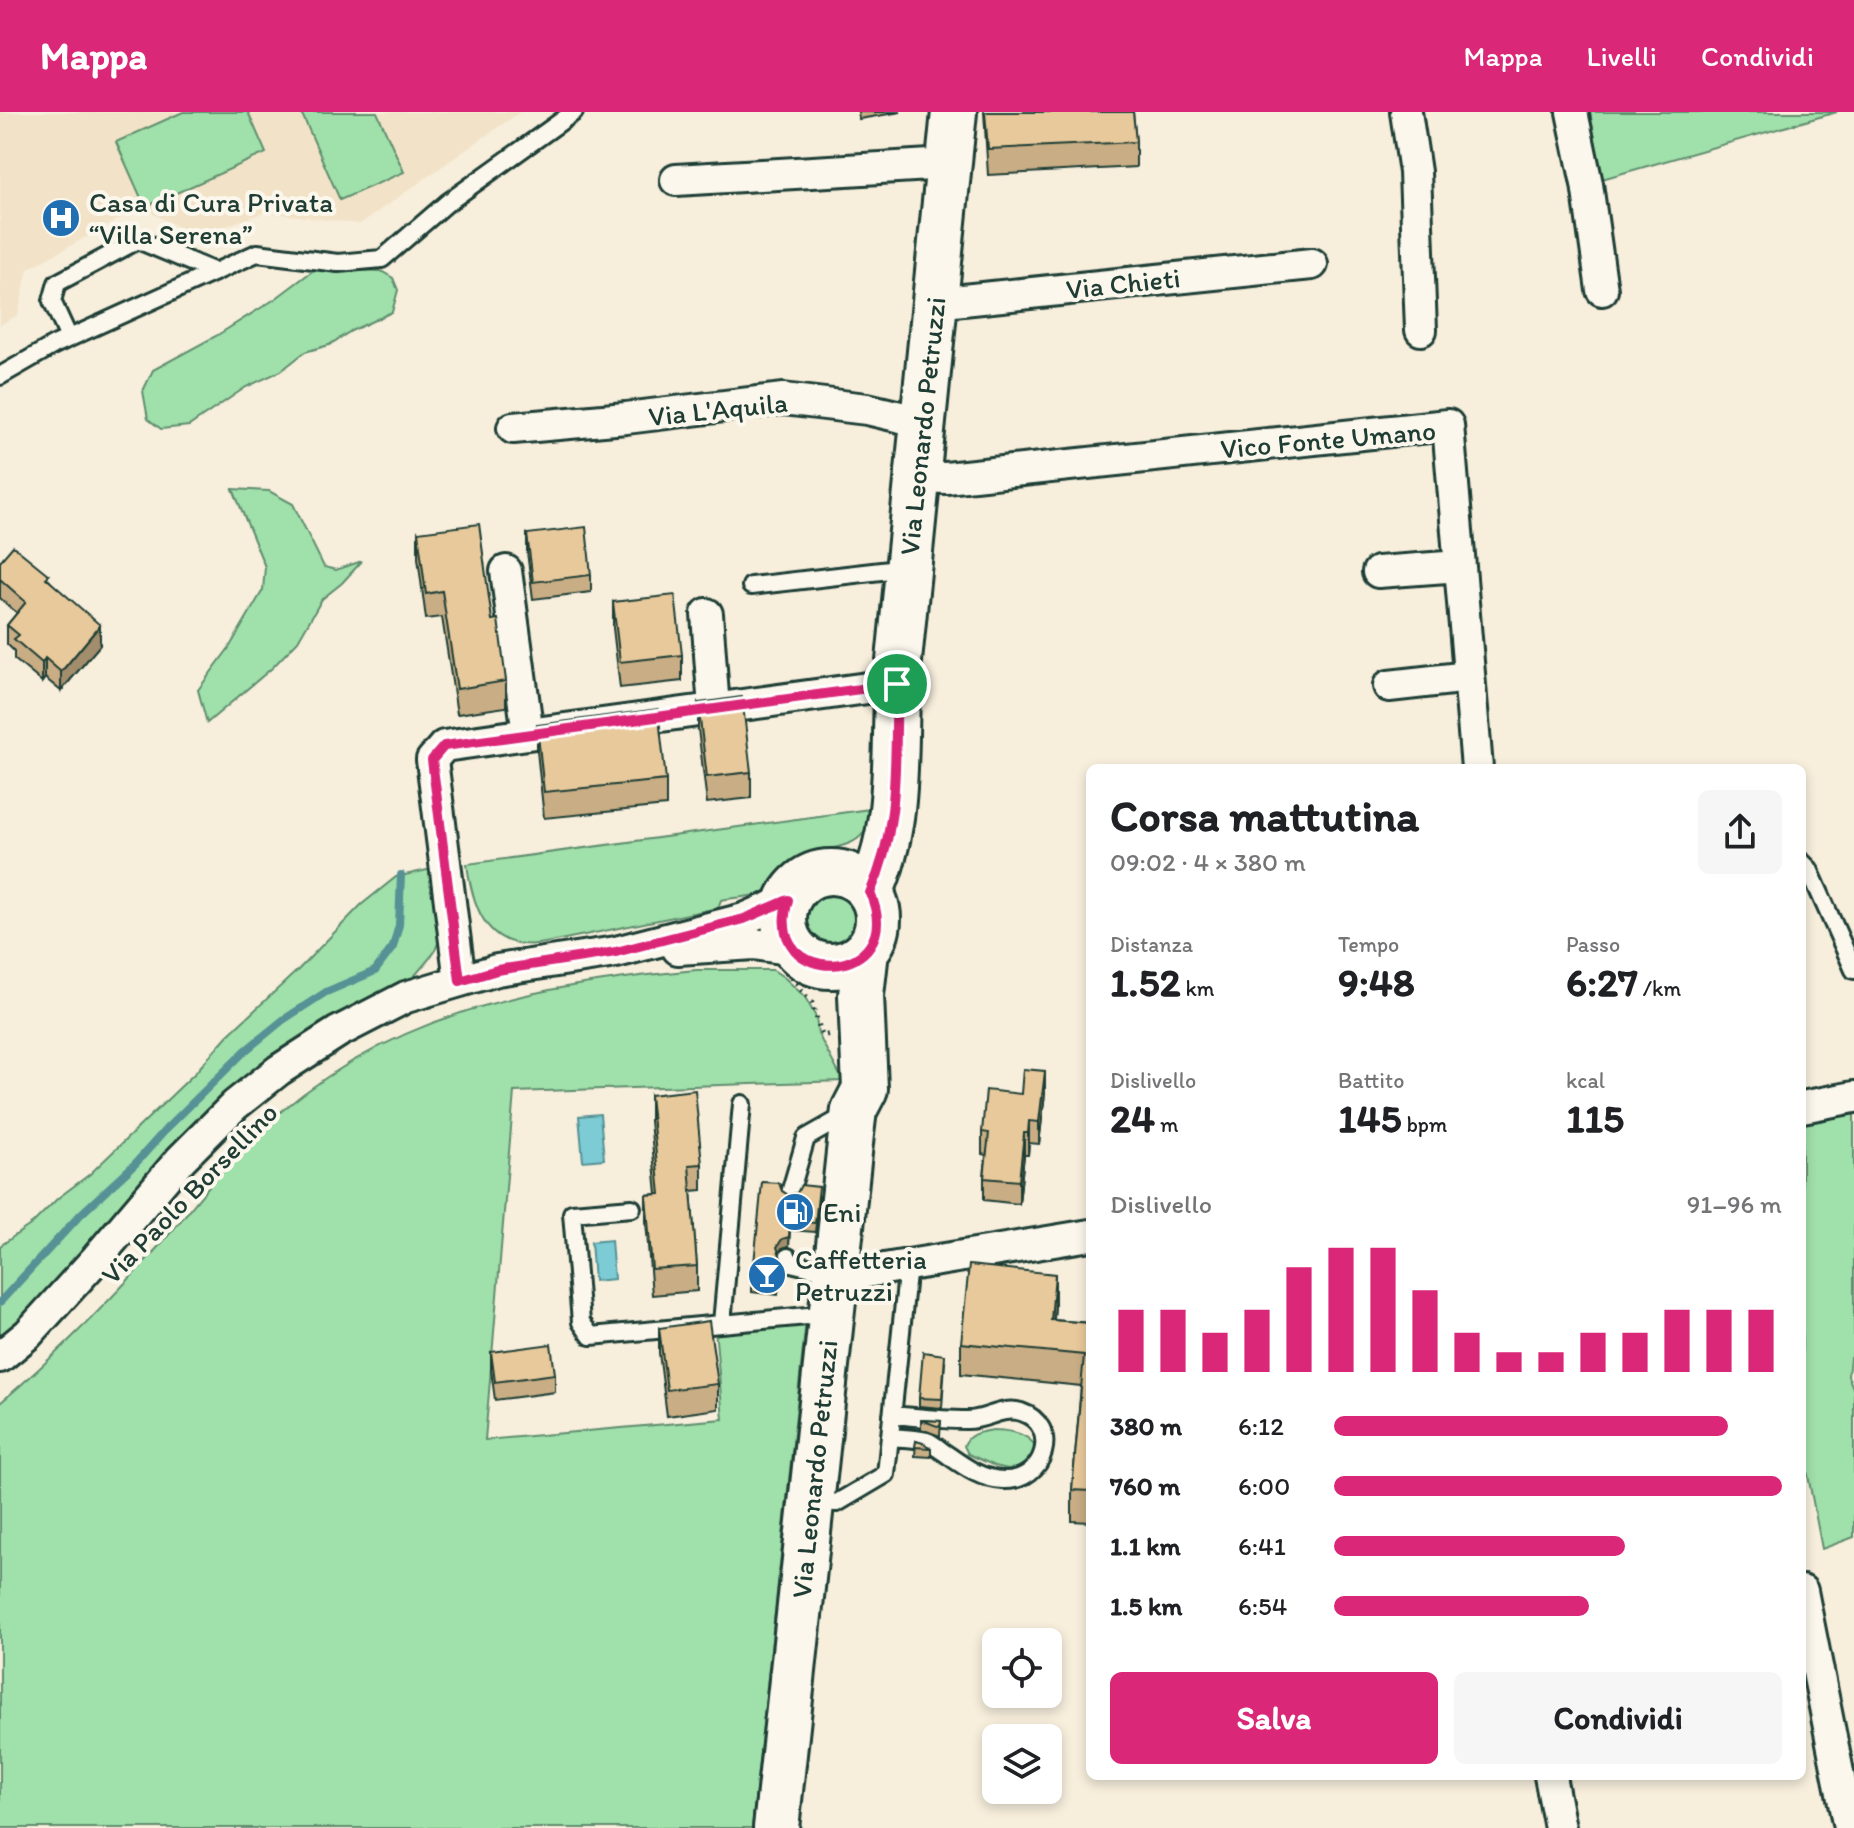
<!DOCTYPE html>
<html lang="it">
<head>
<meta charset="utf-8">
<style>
  :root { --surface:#fff; --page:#f6f6f6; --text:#202124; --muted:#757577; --accent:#db2777 }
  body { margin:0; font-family:Itim,sans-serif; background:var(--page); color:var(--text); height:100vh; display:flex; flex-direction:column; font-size:30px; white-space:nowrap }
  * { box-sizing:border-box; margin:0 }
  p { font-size:26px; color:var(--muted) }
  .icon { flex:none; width:44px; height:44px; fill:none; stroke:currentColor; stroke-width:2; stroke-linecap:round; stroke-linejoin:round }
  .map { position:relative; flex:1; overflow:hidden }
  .sheet { position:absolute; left:1086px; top:652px; width:720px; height:1016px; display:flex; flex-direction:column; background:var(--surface); border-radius:12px; box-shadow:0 4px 12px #0003 }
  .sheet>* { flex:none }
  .tools { position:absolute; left:982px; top:1516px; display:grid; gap:16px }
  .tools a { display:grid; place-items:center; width:80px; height:80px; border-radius:12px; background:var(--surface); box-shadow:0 4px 12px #0003; font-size:40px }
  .pin { position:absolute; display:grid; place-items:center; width:68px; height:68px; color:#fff; margin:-34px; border:4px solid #fff; border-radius:50%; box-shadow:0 2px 8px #0007 }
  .round { display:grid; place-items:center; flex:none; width:84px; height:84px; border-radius:12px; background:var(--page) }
  .headline { display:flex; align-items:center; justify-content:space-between; height:136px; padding:0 24px }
  h1 { font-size:44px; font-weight:700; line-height:60px }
  .metrics { display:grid; grid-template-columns:repeat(3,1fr); gap:12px; height:136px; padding:8px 24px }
  .metrics div { display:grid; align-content:center }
  .metrics b { font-size:40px; font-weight:700 }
  .metrics small { font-size:22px; font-weight:400 }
  .metrics p { font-size:22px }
  .chart { height:224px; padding:16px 24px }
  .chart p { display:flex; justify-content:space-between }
  .chart svg { width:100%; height:144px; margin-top:8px; stroke:var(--accent); stroke-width:6 }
  .action { display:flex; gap:16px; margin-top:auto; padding:16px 24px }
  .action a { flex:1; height:92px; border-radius:12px; background:var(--accent); color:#fff; font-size:32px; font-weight:700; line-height:92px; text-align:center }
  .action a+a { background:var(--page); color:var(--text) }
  ul { padding:0 24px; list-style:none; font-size:26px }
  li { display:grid; grid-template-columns:128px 96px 1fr; align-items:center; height:60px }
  li i { height:20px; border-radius:10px; background:var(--accent) }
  header { display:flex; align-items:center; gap:48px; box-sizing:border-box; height:112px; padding:0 40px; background:var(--accent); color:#fff }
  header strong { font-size:38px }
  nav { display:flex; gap:44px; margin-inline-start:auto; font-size:28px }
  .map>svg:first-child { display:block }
  .built { fill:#f2e3c8 }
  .green { fill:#a0e0aa; stroke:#608e6f; stroke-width:2 }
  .water { fill:#7bcbd5; stroke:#569295; stroke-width:2 }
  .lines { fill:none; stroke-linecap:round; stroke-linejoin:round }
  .stream { stroke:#569295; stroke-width:8 }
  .service-casing { stroke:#1f3d34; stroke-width:22 }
  .minor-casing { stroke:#1f3d34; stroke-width:36 }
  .secondary-casing { stroke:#1f3d34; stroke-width:50 }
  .path { stroke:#1f3d34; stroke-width:5; stroke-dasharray:2 6; stroke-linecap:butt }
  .service { stroke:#fbf7ec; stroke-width:16 }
  .minor { stroke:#fbf7ec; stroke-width:30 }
  .secondary { stroke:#fbf7ec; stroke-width:44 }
  .wall { fill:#c8ad85; stroke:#1f3d34; stroke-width:2 }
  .shaded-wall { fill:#a28d6c; stroke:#1f3d34; stroke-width:2 }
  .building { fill:#e8c99b; stroke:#1f3d34; stroke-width:2 }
  .route-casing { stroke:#fff; stroke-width:16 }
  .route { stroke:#db2777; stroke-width:10 }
  .labels { text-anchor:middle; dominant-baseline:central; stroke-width:8; stroke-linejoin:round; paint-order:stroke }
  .poi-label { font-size:28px; fill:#1f3d34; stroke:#fbf7ec; text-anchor:start }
  .street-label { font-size:28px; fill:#1f3d34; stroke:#fbf7ec }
</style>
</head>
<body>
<header>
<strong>Mappa</strong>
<nav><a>Mappa</a><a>Livelli</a><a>Condividi</a></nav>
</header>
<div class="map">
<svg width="1854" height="1716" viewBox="0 0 1854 1716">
  <rect width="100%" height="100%" fill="#f7eedc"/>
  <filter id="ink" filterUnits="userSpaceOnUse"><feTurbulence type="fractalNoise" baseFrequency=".0125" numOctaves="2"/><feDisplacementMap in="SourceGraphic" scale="16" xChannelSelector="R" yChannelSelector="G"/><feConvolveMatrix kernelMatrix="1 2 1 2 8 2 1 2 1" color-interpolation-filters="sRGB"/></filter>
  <g filter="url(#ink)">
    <path class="built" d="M0,0h520l-160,112 -95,-12 -69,25 -55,-30 -113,62 -10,46 -18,10z"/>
    <path class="green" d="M183,0h65l18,41 -121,54 -29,-65z
      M301,0h76l27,60 -64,28z
      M1590,0h247l-235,67z
      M315,157l66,2 12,7 5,12 -6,22 -41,19 -22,14 -24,7 -24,19 -35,16 -57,39 -28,3 -13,-10 -5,-28 10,-21 63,-34 59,-37z
      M233,377l36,2 24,13 31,63 12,3 26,-9 -20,22 -20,16 -24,42 -26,27 -65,55 -9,-33 31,-42 34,-58 2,-23z
      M870,697c-2,43 -34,34 -63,47 -15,6 -20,20 -31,30 -12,11 -39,11 -55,14l-3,8 -173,35c-56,10 -72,-32 -78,-79z
      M441,755l3,61 -10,25 -22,26 -97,51 -315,312v-96l33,-23 25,-25 32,-24 105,-101 32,-37 72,-67 62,-64 35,-28z
      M807 808a24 24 0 1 1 48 0a24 24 0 1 1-48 0Z
      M696,858h77l12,8 20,19 11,20 2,17 25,47 -329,11 -29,348 238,-21 -8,-91 91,-8 -54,508h-752v-425c57,-48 109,-101 159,-157 33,-37 63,-80 99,-114 126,-119 273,-146 438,-162z
      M1854,997v247l-4,2 -2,18 6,14v147l-32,12 -20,-105v-324z
      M993,1318c21,0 58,8 34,37l-19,2 -13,-3 -27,-12 -4,-8c4,-13 17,-14 29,-16z"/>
    <path class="water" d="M600,1002l4,45 -21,2 -4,-45z
      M611,1128l3,39 -20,2 -3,-39z"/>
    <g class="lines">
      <path class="stream" d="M0,1190l81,-88 54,-50 33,-37 77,-76 38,-31 43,-28 49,-21 18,-24 6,-22 2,-50"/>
      <g class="service-casing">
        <path id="service" d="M69,226l-17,-37 5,-18 81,-43 77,32
          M0,264l54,-31 203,-92 81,10 44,-4 65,-56 127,-91
          M751,474l156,-18
          M1802,750l7,7 45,101
          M790,1081l16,-55 30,-17 15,2
          M632,1096l-60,5 9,109 10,14 238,-22
          M788,1145l3,6 42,10
          M722,1211l20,-219
          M890,1325c12,1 26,1 37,4 5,2 11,7 15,10 19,13 37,28 61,29 43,2 58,-55 18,-68 -20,-6 -36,9 -55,8 -24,0 -49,-3 -74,-5
          M811,1390l26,1 49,-29 22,-209"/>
      </g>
      <g class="minor-casing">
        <path id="minor" d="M1406,0l9,60 6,158
          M1572,0l15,72 15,106
          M676,68l272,-16
          M934,191l378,-39
          M513,316l113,-10 157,-19 84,10 55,13
          M917,365l29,1 502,-53 29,343
          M506,459l22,163 369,-50
          M1378,460l82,-6
          M707,502l7,95
          M1389,574l80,-9
          M678,837l76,-5 41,6
          M460,869l-28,-221 12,-14 84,-12
          M1802,995l52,-10
          M835,1161h25l230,-38
          M0,1245l28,-23 69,-76 84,-99 54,-54 44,-35 59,-38 68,-35 91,-27 119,-18 128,-33 44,-19
          M1802,1479l47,237
          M1550,1664l10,52"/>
      </g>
      <g class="secondary-casing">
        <path id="secondary" d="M784 807a47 47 0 1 1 94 0a47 47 0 1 1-94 0Z
          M870,781c34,-76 22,-151 29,-232 17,-183 35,-366 55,-549
          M776,1716l75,-694 3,-24 11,-21 -4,-94 5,-44"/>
      </g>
      <path class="path" d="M791,865l21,26 10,33 9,-2"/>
      <use href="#service" class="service"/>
      <use href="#minor" class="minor"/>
      <use href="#secondary" class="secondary"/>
    </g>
    <path class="wall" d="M858,0h43l-42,7z
      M984,0h149l3,30v25l-148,8z
      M418,420l74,88 14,61v26l-49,7 -15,-97 -16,2 -8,-61z
      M527,422l64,41v17l-58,7 -6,-47z
      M0,449l49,19 51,65 -39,46 -16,-13 -3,4 -28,-23v-8l-7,-7v-19l10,-12 -17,-15z
      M613,490l69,53v26l-62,7 -7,-60z
      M698,591l53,69v26l-44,5 -9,-74z
      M537,613l129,55v26l-122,12 -7,-67z
      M1045,981l-6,51 -10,-1 -1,12h-4l-5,49 -35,-4v-22l2,-23 -4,-1v-22l39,-38z
      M650,983l52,69v26l-11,1 6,75v25l-45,4 -6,-74v-26l11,-1 -7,-73z
      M782,1079l6,4 31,1 -4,36 -25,-2 -1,16 -7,2 -3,5 2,14 -3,28 -26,-3v-8z
      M1055,1193l-1,15 36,3v199l-18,-1v-31l9,-104 -120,-12v-31z
      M659,1216l59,56v25l-51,7 -8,-63z
      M491,1240l64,22v18l-60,8 -4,-30z
      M945,1251l-3,45 -23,-2v-8z
      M921,1308l20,1 -1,15 -19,-7z
      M916,1329l15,7v9l-16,-1z"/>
    <path class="shaded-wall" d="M100,513v20l-39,46v-19z
      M45,546v20l-3,4v-19z
      M1045,959v22l-6,51v-22z
      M1029,1009v22l-1,12v-22z
      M1024,1021v22l-5,49v-23z
      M790,1109l-1,25 -7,2 -5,8v-9z
      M1055,1162v31l-4,46v-31z"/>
    <path class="building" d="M985,0h148l3,30 -148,7z
      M479,412l13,96 6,-1 8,62 -49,8 -15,-98 -16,3 -8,-62z
      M586,415l5,48 -58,7 -6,-48z
      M13,434l36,29 -3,3 54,47 -39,47 -16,-14 -3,5 -28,-24 5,-4 -12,-10 19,-23 -26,-23v-18z
      M675,483l7,60 -62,7 -7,-60z
      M742,585l9,75 -44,5 -9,-74z
      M658,597l8,71 -122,12 -7,-67z
      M1023,957l22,2 -6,51 -10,-1 -1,12h-4l-5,48 -35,-3 5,-45 -7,-1 4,-42 35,4z
      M695,978l7,74 -13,1 8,101 -45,3 -6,-74 14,-1 -10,-99z
      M762,1070l17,1 3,8 6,4 9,-2 4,-8 18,2 -4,36 -25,-2 -1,16 -7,2 -5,8 4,11 -3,28 -26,-2z
      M969,1153l86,9 -4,46 39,3v168l-18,-1 12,-135 -123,-12z
      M709,1209l9,63 -51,6 -8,-62z
      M551,1232l4,30 -60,8 -4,-30z
      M923,1240l22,3 -3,44 -23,-1z
      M921,1308l20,1 -1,6z
      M916,1329l7,2 8,5 -16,-1z"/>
  </g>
  <g class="lines" filter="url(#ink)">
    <g class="route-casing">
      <path id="route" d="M897,572c-3,74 4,140 -27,209 40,91 -109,98 -82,7l-44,19 -128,33 -119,18 -37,11 -28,-221 12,-14z"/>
    </g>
    <use href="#route" class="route"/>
  </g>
  <defs>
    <g id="hospital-disc" transform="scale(2)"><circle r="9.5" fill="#1f6fb2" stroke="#fbf7ec"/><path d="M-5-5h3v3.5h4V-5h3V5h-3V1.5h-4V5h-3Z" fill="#fff"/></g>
    <g id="fuel-disc" transform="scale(2)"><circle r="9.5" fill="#1f6fb2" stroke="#fbf7ec"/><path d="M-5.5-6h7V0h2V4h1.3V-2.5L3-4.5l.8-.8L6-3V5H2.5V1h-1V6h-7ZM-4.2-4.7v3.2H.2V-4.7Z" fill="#fff"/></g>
    <g id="bar-disc" transform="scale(2)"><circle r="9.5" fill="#1f6fb2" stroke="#fbf7ec"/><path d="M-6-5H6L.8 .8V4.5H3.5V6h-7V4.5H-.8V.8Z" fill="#fff"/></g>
  </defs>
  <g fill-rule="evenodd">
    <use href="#hospital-disc" x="61" y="106"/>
    <use href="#fuel-disc" x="795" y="1100"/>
    <use href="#bar-disc" x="767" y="1163"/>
  </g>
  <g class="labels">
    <g class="poi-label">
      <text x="89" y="90">Casa di Cura Privata<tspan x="89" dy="32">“Villa Serena”</tspan></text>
      <text x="823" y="1100">Eni</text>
      <text x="795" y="1147">Caffetteria<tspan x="795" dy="32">Petruzzi</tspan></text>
    </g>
    <g class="street-label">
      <text transform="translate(1123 171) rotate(-6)">Via Chieti</text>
      <text transform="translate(718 297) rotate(-6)">Via L'Aquila</text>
      <text transform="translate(922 314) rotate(-84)">Via Leonardo Petruzzi</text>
      <text transform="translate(1328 327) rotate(-5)">Vico Fonte Umano</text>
      <text transform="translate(189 1081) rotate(-46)">Via Paolo Borsellino</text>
      <text transform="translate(814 1357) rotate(-84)">Via Leonardo Petruzzi</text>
    </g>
  </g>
</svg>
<div class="tools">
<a><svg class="icon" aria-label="locate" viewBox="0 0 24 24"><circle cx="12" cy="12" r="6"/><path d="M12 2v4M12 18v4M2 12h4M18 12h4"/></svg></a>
<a><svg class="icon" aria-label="layers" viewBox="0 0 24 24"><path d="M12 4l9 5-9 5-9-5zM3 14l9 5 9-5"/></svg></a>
</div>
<div class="pin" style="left:897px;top:572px;background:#1e9e55"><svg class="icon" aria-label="arrive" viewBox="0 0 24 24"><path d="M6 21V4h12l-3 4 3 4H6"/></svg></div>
<section class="sheet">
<div class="headline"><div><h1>Corsa mattutina</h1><p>09:02 · 4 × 380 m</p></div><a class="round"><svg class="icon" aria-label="share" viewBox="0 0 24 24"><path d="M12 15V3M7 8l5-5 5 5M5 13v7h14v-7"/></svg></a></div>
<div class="metrics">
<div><p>Distanza</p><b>1.52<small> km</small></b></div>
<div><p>Tempo</p><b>9:48</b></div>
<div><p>Passo</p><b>6:27<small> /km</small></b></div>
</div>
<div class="metrics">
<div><p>Dislivello</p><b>24<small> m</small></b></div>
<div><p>Battito</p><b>145<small> bpm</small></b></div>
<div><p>kcal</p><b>115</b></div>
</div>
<div class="chart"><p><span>Dislivello</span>91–96 m</p>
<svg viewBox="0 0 160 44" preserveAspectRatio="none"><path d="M5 44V25M15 44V25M25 44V32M35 44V25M45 44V12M55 44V6M65 44V6M75 44V19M85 44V32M95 44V38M105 44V38M115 44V32M125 44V32M135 44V25M145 44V25M155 44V25"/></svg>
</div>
<ul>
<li><b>380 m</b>6:12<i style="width:88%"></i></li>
<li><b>760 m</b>6:00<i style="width:100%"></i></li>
<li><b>1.1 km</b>6:41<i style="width:65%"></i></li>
<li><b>1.5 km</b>6:54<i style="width:57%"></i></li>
</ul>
<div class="action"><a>Salva</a><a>Condividi</a></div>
</section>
</div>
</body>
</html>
